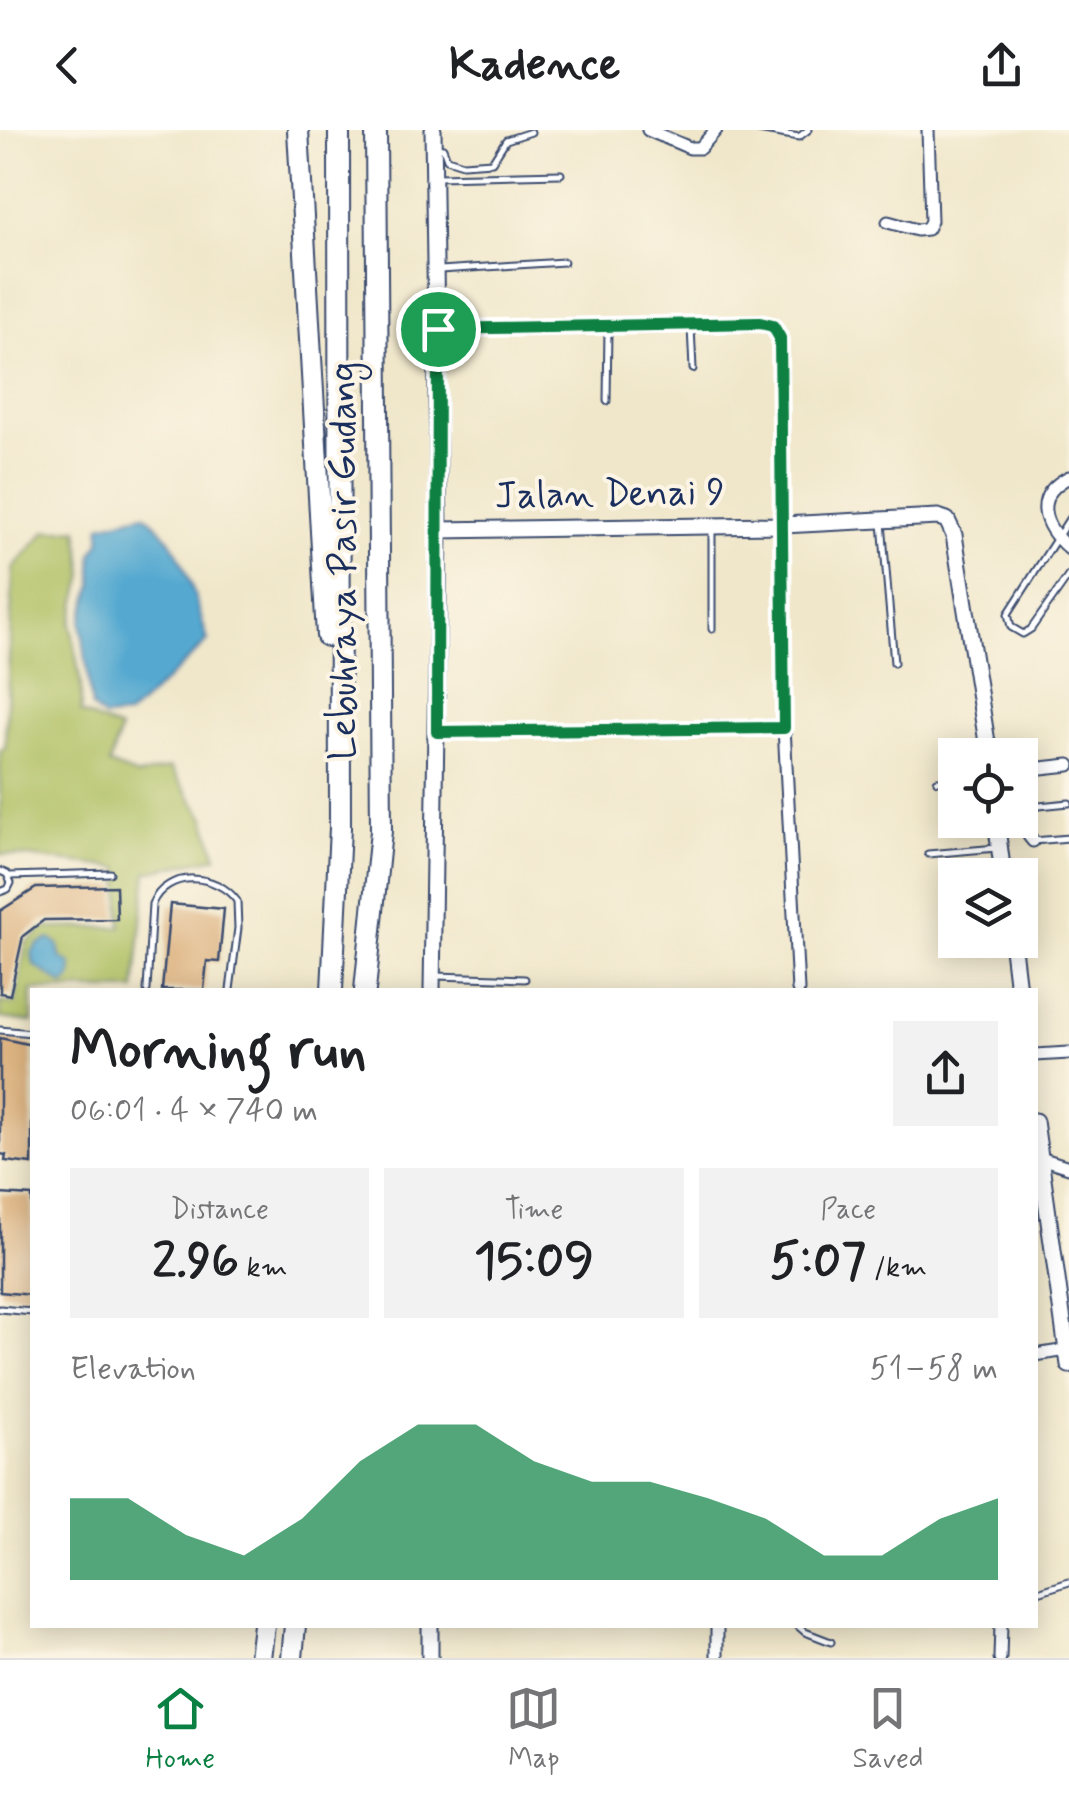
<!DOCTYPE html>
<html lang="en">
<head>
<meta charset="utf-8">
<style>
  :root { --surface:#fff; --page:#f2f2f2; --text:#202124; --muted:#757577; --line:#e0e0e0; --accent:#0b8043 }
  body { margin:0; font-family:Mynerve,sans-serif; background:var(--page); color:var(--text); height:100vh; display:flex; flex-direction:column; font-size:38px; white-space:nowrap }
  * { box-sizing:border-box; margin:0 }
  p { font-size:32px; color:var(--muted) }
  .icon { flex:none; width:55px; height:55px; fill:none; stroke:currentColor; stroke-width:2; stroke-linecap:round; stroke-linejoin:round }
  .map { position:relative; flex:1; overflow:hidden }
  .side { position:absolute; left:30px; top:858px; width:1008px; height:640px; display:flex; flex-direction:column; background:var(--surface); border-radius:0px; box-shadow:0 5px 25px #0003 }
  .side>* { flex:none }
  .buttons { position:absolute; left:938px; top:608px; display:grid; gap:20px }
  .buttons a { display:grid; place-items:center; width:100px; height:100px; border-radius:0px; background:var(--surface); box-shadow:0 5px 25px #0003; font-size:50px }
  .pin { position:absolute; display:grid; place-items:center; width:85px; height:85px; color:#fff; margin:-42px; border:5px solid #fff; border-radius:50%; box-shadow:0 2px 10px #0007 }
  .round { display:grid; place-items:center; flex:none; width:105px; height:105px; border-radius:0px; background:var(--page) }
  .headline { display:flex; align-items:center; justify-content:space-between; height:170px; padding:0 40px }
  h1 { font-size:55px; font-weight:800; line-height:75px }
  .figures { display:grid; grid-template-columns:repeat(3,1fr); gap:15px; height:170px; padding:10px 40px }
  .figures div { display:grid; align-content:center; border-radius:0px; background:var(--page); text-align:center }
  .figures b { font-size:50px; font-weight:800 }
  .figures small { font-size:28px; font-weight:400 }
  .figures p { font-size:28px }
  .chart { height:280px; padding:20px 40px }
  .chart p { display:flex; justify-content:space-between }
  .chart svg { width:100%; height:180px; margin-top:10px; fill:var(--accent); opacity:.7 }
  header { display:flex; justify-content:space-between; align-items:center; height:130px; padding:0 40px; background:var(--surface); font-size:45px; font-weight:800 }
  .menu { display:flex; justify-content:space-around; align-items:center; height:140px; border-top:2px solid var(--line); background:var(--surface); font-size:28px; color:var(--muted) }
  .menu a { display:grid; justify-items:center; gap:5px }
  .menu .on { color:var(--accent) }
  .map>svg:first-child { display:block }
  .green { fill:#aebf62; stroke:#647760; stroke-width:2.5 }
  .water { fill:#54a9d0; stroke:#386c97; stroke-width:2.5 }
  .building { fill:#ddb381 }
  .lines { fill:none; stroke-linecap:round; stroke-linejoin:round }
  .lane-casing { stroke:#3b4b6e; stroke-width:9 }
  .street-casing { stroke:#3b4b6e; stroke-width:15 }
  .secondary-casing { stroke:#3b4b6e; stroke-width:19 }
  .highway-casing { stroke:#3b4b6e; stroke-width:24 }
  .lane { stroke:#fff; stroke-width:5 }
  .street { stroke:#fff; stroke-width:11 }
  .secondary { stroke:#fff; stroke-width:15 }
  .highway { stroke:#fff; stroke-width:20 }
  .route-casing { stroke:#fff; stroke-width:20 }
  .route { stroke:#0b8043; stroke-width:12 }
  .labels { text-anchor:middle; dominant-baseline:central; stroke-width:8; stroke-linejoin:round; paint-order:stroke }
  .street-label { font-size:38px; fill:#1b2f5e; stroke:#fcf5e5 }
</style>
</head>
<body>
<header><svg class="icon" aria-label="back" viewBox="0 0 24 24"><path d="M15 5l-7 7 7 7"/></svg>Kadence<svg class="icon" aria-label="share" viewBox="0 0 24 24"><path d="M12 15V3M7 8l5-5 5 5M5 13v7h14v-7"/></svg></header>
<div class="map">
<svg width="1069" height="1528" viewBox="0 0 1069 1528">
  <rect width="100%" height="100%" fill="#fcf5e5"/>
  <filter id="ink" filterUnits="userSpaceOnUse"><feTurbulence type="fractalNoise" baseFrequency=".01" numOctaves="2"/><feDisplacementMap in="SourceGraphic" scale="20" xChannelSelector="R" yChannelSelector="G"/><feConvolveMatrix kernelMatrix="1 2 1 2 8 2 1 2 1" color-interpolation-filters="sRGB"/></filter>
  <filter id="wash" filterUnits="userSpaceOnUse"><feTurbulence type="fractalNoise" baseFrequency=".0048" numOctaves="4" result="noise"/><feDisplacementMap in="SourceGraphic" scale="40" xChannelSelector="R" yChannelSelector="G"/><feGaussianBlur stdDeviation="2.25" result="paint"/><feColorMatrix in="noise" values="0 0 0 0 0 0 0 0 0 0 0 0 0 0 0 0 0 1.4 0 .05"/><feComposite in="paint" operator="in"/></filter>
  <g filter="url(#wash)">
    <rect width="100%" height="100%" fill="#f0e7cb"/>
    <path class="green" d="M78,399l6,46 -13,49 10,61v28l39,17 -11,35 29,11 32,-8 35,50 12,39 -70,15 -12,118h-103v32l-32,-4v-16l15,2 11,-61 19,-15 76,-1 -1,-59 -120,-14v-104l5,-1 8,-181 33,-37z"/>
    <path class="water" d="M144,384c41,29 50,82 64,127l-80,75 -24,2 -12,-10 -11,-86 12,-38 -1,-30 8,-12 1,-17z
      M50,809l8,5 2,13 12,8 -1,13 -7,7 -30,-20 -2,-12 5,-8z"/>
    <g id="blocks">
      <path class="building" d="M116,756l1,33 -73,1 -21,16 -13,59 -10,-2v-82l36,-23z
        M170,774l54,5 -5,53 -12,-1 -3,29h-42z
        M0,908l32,7v119l-27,-3 1,-6 -6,-1z
        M0,1064l32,2v99l-32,-3z"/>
    </g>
  </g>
  <g filter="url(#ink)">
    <use href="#blocks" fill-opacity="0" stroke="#3b4b6e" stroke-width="2.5"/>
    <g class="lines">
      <g class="lane-casing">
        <path id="lane" d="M758,0l41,7 9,-7
          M436,17l7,1 4,11 16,5 29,-2 14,-22 25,-8
          M437,47l124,-3
          M440,140l124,-8
          M691,197l2,42
          M607,271l1,-72
          M1069,389l-61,95 3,13 12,7 8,-5 38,-54
          M882,393l12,140
          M712,499v-100
          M937,651l18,-1
          M1029,677l40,-4
          M1033,711l36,-3
          M928,724l69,-6
          M0,741l7,3 4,9 -3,6 -8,3
          M9,746l101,-3
          M436,846l89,3
          M147,860l5,-86c15,-35 65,-31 85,-3l1,27 -8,62
          M0,900l32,3
          M0,1179l32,3
          M1035,1463l34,-11
          M797,1495l8,7 26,10"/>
      </g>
      <g class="street-casing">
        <path id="street" d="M648,0l42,18h10l16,-18
          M888,92l29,8 10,-1 4,-8 -3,-91
          M438,199l322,-6 13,3 7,12 4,389 14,263
          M1069,347c-37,19 -27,48 0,72
          M437,602l347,-5
          M987,612l25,13
          M1021,636l2,4 46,-5
          M1023,640l6,66 4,5
          M1035,925l34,-2
          M1040,1028l29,9
          M1035,1225l32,-5
          M717,1528v-33
          M1000,1528l1,-33"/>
      </g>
      <g class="secondary-casing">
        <path id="secondary" d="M439,400l344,-5 155,-8 9,3 7,15 35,220
          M996,690l7,55
          M1012,810l6,50
          M432,860l7,-460 -6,-400
          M1035,991l34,244
          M430,1495v33"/>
      </g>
      <g class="highway-casing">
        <path id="highway" d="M298,0l29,506
          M332,860l8,-162 -1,-698
          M365,860l16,-159 -5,-701
          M260,1528l4,-33
          M292,1528l3,-33"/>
      </g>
      <use href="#lane" class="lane"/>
      <use href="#street" class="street"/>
      <use href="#secondary" class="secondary"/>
      <use href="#highway" class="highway"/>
    </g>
  </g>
  <g class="lines" filter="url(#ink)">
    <g class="route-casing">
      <path id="route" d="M760,193l13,3 7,12 4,390 -347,4 1,-403z"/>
    </g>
    <use href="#route" class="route"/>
  </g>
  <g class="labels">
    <g class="street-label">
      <text transform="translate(610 365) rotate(-1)">Jalan Denai 9</text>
      <text transform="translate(344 431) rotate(-90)">Lebuhraya Pasir Gudang</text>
    </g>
  </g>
</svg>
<div class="buttons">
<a><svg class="icon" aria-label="locate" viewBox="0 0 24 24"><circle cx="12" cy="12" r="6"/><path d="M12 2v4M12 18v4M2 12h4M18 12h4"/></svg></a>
<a><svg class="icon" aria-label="layers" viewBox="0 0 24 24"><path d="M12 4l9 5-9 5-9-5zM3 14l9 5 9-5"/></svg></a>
</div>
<div class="pin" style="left:438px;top:199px;background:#1e9e55"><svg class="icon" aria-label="arrive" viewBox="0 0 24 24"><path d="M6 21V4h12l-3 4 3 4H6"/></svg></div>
<section class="side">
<div class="headline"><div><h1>Morning run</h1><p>06:01 · 4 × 740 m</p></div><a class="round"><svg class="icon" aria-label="share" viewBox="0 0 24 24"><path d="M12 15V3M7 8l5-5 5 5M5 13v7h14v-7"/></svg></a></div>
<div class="figures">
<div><p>Distance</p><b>2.96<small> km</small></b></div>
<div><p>Time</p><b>15:09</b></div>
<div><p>Pace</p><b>5:07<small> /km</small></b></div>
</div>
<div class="chart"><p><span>Elevation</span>51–58 m</p>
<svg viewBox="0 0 160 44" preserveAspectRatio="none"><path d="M0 44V24L10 24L20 33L30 38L40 29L50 15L60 6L70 6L80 15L90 20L100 20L110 24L120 29L130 38L140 38L150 29L160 24V44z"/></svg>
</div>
</section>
</div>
<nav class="menu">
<a class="on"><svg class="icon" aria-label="home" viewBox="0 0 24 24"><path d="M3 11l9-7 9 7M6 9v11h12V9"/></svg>Home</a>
<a><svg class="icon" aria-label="map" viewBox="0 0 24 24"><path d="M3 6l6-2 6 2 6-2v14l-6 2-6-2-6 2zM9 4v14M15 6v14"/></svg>Map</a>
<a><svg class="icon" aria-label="saved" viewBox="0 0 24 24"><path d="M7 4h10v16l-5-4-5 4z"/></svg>Saved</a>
</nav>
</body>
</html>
